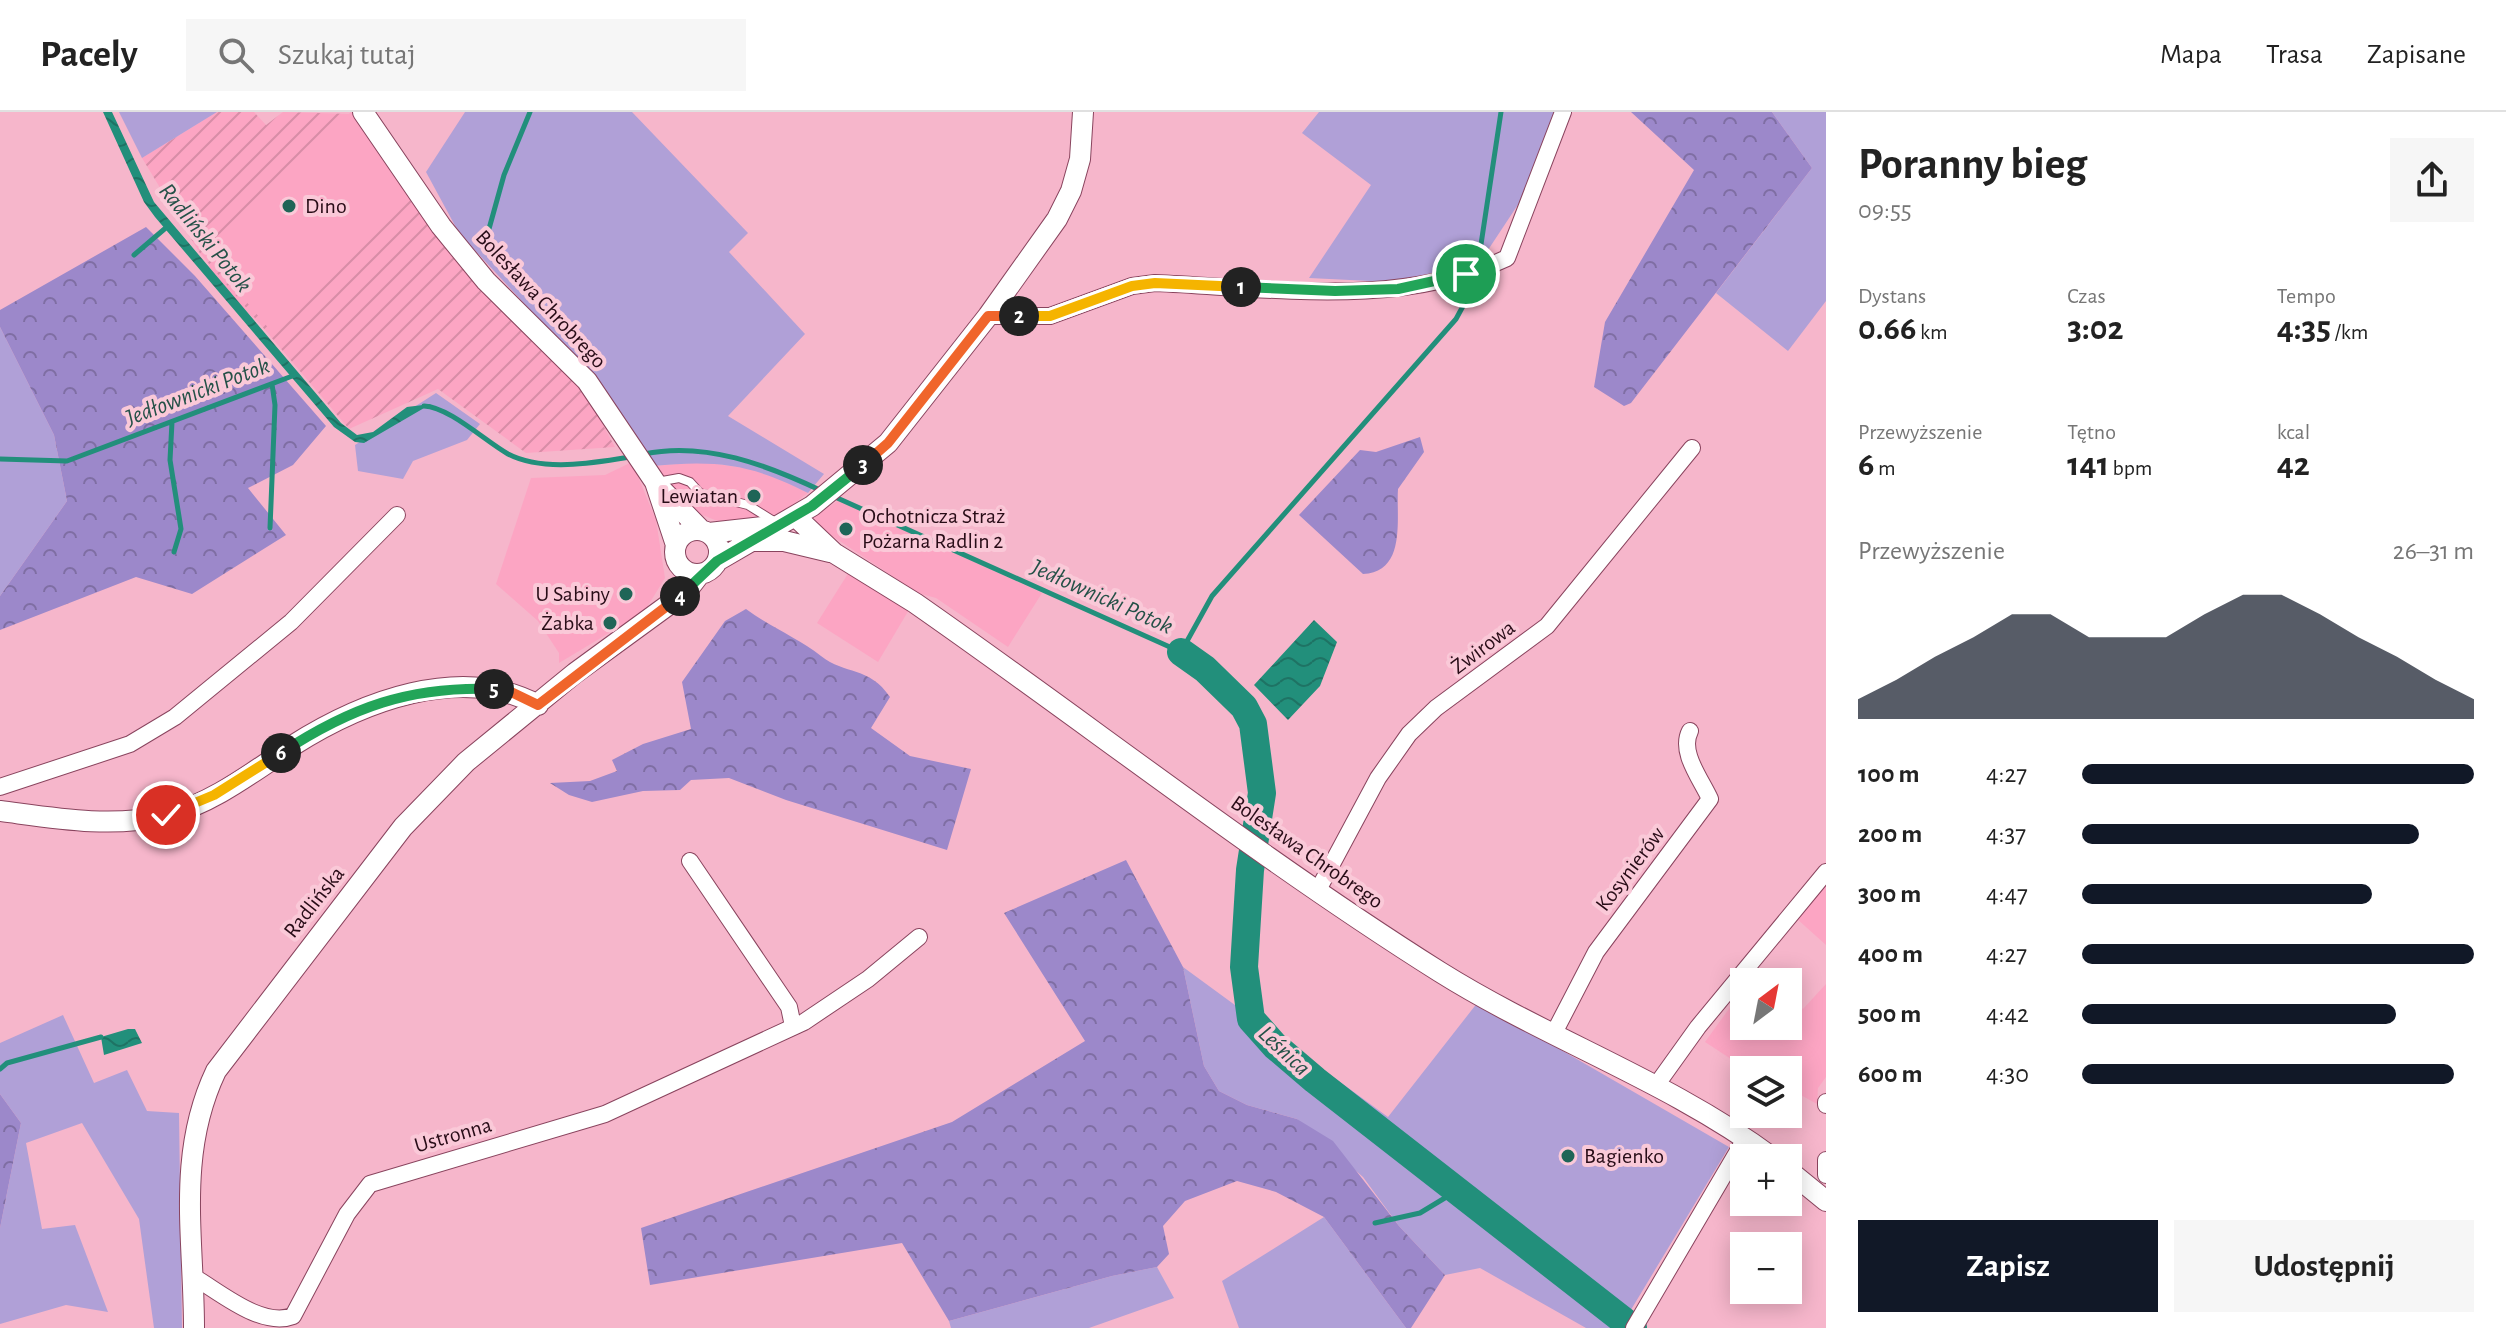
<!DOCTYPE html>
<html lang="pl">
<head>
<meta charset="utf-8">
<style>
  :root { --surface:#fff; --page:#f6f6f6; --text:#222; --muted:#767676; --line:#e0e0e0; --accent:#111827 }
  body { margin:0; font-family:"Alegreya Sans",sans-serif; background:var(--page); color:var(--text); height:100vh; display:flex; flex-direction:column; font-size:30px; white-space:nowrap }
  * { box-sizing:border-box; margin:0 }
  p { font-size:26px; color:var(--muted) }
  .icon { flex:none; width:44px; height:44px; fill:none; stroke:currentColor; stroke-width:2; stroke-linecap:round; stroke-linejoin:round }
  .map { position:relative; flex:1; overflow:hidden }
  .sheet { display:flex; flex-direction:column; background:var(--surface); width:680px }
  .sheet>* { flex:none }
  .needle { width:52px; rotate:32deg }
  .tools { position:absolute; left:1730px; top:856px; display:grid; gap:16px }
  .tools a { display:grid; place-items:center; width:72px; height:72px; border-radius:0px; background:var(--surface); box-shadow:0 4px 20px #0003; font-size:40px }
  .pin { position:absolute; display:grid; place-items:center; width:68px; height:68px; color:#fff; margin:-34px; border:4px solid #fff; border-radius:50%; box-shadow:0 2px 8px #0007 }
  .km { position:absolute; width:40px; height:40px; margin:-20px; border-radius:50%; background:#222; color:#fff; font-size:22px; line-height:40px; text-align:center }
  .round { display:grid; place-items:center; flex:none; width:84px; height:84px; border-radius:0px; background:var(--page) }
  .summary { display:flex; align-items:center; justify-content:space-between; height:136px; padding:0 32px }
  h1 { font-size:44px; font-weight:700; line-height:60px }
  .metrics { display:grid; grid-template-columns:repeat(3,1fr); gap:12px; height:136px; padding:8px 32px }
  .metrics div { display:grid; align-content:center }
  .metrics b { font-size:34px; font-weight:700 }
  .metrics small { font-size:22px; font-weight:400 }
  .metrics p { font-size:22px }
  .chart { height:224px; padding:16px 32px }
  .chart p { display:flex; justify-content:space-between }
  .chart svg { width:100%; height:144px; margin-top:8px; fill:var(--accent); opacity:.7 }
  .cta { display:flex; gap:16px; margin-top:auto; padding:16px 32px }
  .cta a { flex:1; height:92px; border-radius:0px; background:var(--accent); color:#fff; font-size:32px; font-weight:700; line-height:92px; text-align:center }
  .cta a+a { background:var(--page); color:var(--text) }
  ul { padding:0 32px; list-style:none; font-size:26px }
  li { display:grid; grid-template-columns:128px 96px 1fr; align-items:center; height:60px }
  li i { height:20px; border-radius:10px; background:var(--accent) }
  header { display:flex; align-items:center; gap:48px; box-sizing:border-box; height:112px; padding:0 40px; background:var(--surface); border-bottom:2px solid var(--line) }
  header strong { font-size:38px }
  nav { display:flex; gap:44px; margin-inline-start:auto; font-size:28px }
  .search { width:560px; height:72px; background:var(--page); display:flex; align-items:center; gap:20px; box-sizing:border-box; padding:0 28px; border-radius:0px; color:var(--muted); font-size:30px }
  main { display:flex; flex:1; min-height:0 }
  .map>svg:first-child { display:block }
  .built { fill:#fca5c3 }
  .industrial { fill:url(#industrial-furrows) }
  .grass { fill:#b0a0d7 }
  .forest { fill:url(#forest-crowns) }
  .water { fill:url(#water-waves) }
  .lines { fill:none; stroke-linecap:round; stroke-linejoin:round }
  .stream { stroke:#228f7b; stroke-width:5 }
  .river { stroke:#228f7b; stroke-width:28 }
  .service-casing { stroke:#89445e; stroke-width:10 }
  .minor-casing { stroke:#89445e; stroke-width:18 }
  .tertiary-casing { stroke:#89445e; stroke-width:22 }
  .service { stroke:#fff; stroke-width:8 }
  .minor { stroke:#fff; stroke-width:16 }
  .tertiary { stroke:#fff; stroke-width:20 }
  .split-1-casing { stroke:#fff; stroke-width:16 }
  .split-2-casing { stroke:#fff; stroke-width:16 }
  .split-3-casing { stroke:#fff; stroke-width:16 }
  .split-4-casing { stroke:#fff; stroke-width:16 }
  .split-5-casing { stroke:#fff; stroke-width:16 }
  .split-6-casing { stroke:#fff; stroke-width:16 }
  .split-7-casing { stroke:#fff; stroke-width:16 }
  .split-1 { stroke:#22a559; stroke-width:10 }
  .split-2 { stroke:#f5b400; stroke-width:10 }
  .split-3 { stroke:#f0652b; stroke-width:10 }
  .split-4 { stroke:#22a559; stroke-width:10 }
  .split-5 { stroke:#f0652b; stroke-width:10 }
  .split-6 { stroke:#22a559; stroke-width:10 }
  .split-7 { stroke:#f5b400; stroke-width:10 }
  .poi-dot { fill:#1f6557; stroke:#fac9d8; stroke-width:3 }
  .labels { text-anchor:middle; dominant-baseline:central; stroke-width:8; stroke-linejoin:round; paint-order:stroke }
  .poi-label { font-size:22px; fill:#280c17; stroke:#fac9d8; text-anchor:start }
  .street-label { font-size:22px; fill:#280c17; stroke:#fac9d8 }
  .water-label { font-size:24px; font-style:italic; fill:#255148; stroke:#fac9d8 }
</style>
</head>
<body>
<header>
<strong>Pacely</strong>
<div class="search"><svg class="icon" aria-label="search" viewBox="0 0 24 24"><circle cx="10" cy="10" r="6"/><path d="M15 15l6 6"/></svg>Szukaj tutaj</div>
<nav><a>Mapa</a><a>Trasa</a><a>Zapisane</a></nav>
</header>
<main>
<div class="map">
<svg width="1826" height="1216" viewBox="0 0 1826 1216">
  <defs>
    <pattern id="industrial-furrows" width="10" height="10" patternUnits="userSpaceOnUse" patternTransform="scale(2)"><rect width="10" height="10" fill="#fca5c3"/><path d="M-1 1l2-2M0 10L10 0M9 11l2-2" fill="none" stroke="#d88da7"/></pattern>
    <pattern id="forest-crowns" width="20" height="18" patternUnits="userSpaceOnUse" patternTransform="scale(2)"><rect width="20" height="18" fill="#9c88ca"/><path d="M2 6a3 3 0 1 1 6 0M12 15a3 3 0 1 1 6 0" fill="none" stroke="#7f6ea3"/></pattern>
    <pattern id="water-waves" width="16" height="10" patternUnits="userSpaceOnUse" patternTransform="scale(2)"><rect width="16" height="10" fill="#228f7b"/><path d="M0 5q4-4 8 0t8 0" fill="none" stroke="#1e7364"/></pattern>
  </defs>
  <rect width="100%" height="100%" fill="#f6b6cb"/>
  <path class="built" d="M351,0l60,86 -140,136 -53,-49 -16,-34z
    M632,350l24,58 9,58 -21,34 -85,51v-10l-21,-32 -42,-37 35,-106 74,-3z
    M702,350l63,9 43,22 -24,18 -24,9 -33,3 -12,-3 -20,-8 -42,-46z
    M839,388l203,93 -34,54 -72,-49 -18,-5 -101,-67 -3,-9z
    M849,460l61,36 -32,54 -61,-39z
    M1826,772v61l-30,-27z
    M1826,872v93l-8,11 -1,16 -29,-16v-18h-40l-43,-28 39,-54v38h44v-29l15,12z"/>
  <path class="industrial" d="M217,0h37l12,13 17,-13 68,2 -146,139 66,78 139,-133 35,50 142,148 28,51 -89,6 -88,-64 -89,40 -150,-177 -57,-94z"/>
  <path class="grass" d="M119,0h98l-75,46z
    M465,0h167l116,121 -19,19 76,82 -77,82 96,58 -16,19c-57,-29 -91,-33 -155,-27l-51,-78 -143,-155 -33,-61z
    M1319,0h248l-11,35 -70,106 2,8 -116,25 -2,-5 -61,-3 62,-93 -69,-52z
    M1772,0h54v189l-38,50 -72,-58 96,-125z
    M0,215l54,108 13,66 -67,95z
    M436,281l44,31 -13,16 -54,21 -10,18 -45,-8 -3,-26z
    M1183,855l205,150 90,-115 251,145 -109,181h-34l-106,-60 -35,7 -46,-49 -36,-49 -66,-58 -50,-14 -28,-14 -15,-25z
    M63,903l31,68 33,-13 20,41 32,2 3,215h-28l-15,-109 -57,-96 -56,20 16,86 33,-4 33,87 -42,-7 -66,19v-96l21,-105 -21,-29v-51z
    M1324,1105l82,111h-167l-17,-47z
    M1157,1155l17,31 -85,30h-138l-2,-7 163,-45z"/>
  <path class="forest" d="M1631,0h141l40,56 -181,235 -7,3 -30,-19 11,-65 89,-152z
    M146,115l49,49 131,150 -33,39 -45,23 38,47 -94,59 -56,-17 -136,53v-34l67,-95 -13,-66 -54,-108v-17z
    M1420,325l4,15 -26,37c-2,28 9,83 -35,85l-64,-59 61,-65 16,2z
    M746,497c24,18 52,29 75,47 24,19 48,10 69,41l-19,31 39,28 61,13 -24,81 -161,-50 -57,-22 -38,2 -11,10 -37,1 -51,11 -23,-7 -19,-12 40,-2 27,-10 -5,-11 31,-16 48,-15 -9,-47 43,-61z
    M1126,748l57,107 21,99 15,25 28,14 50,14 36,22 66,85 46,49 -34,53h-5l-82,-111 -48,-25 -39,-11 -52,20 -22,25 6,28 -12,13 -45,9 -163,45 -47,-78 -252,42 -9,-57 311,-106 133,-81 -81,-128z
    M0,982l21,29 -21,105z"/>
  <path class="water" d="M103,0h9l42,90 187,221 16,12 16,-3 34,-25 24,-3 -67,39 -9,-1 -21,-15 -179,-210 -11,-15z
    M1314,508l23,22 -17,44 -32,34 -34,-35z
    M128,917h7l7,14 -38,12 -3,-18z"/>
  <g class="lines">
    <path class="stream" d="M487,124l17,-61 26,-63
      M134,143l34,-29
      M424,294c25,1 61,35 84,48 34,18 86,9 122,3
      M172,310l-2,38 11,69 -7,23
      M644,342c61,-13 123,11 178,37
      M0,347l67,2 228,-86
      M835,385l346,155 31,-56 244,-277 19,-35 26,-172
      M270,416l5,-123 -3,-21
      M0,957l7,-6 94,-26
      M1375,1111l45,-10 38,-23"/>
    <path class="river" d="M1181,540l24,17 39,38 9,17 9,69 -12,77 -6,97 7,52 24,27 40,34 318,248"/>
    <g class="service-casing">
      <path id="service" d="M657,370l22,-4 11,4 10,11 48,12 27,17"/>
    </g>
    <g class="minor-casing">
      <path id="minor" d="M988,204h62l82,-30 23,-3c116,5 244,26 352,-25l56,-146
        M0,675l130,-43 45,-27 116,-95 106,-107
        M690,749l99,146 4,19
        M1318,778l60,-112 31,-44 27,-26 111,-82 145,-178
        M1554,921l42,-81 114,-153c-9,-20 -31,-47 -20,-68
        M1655,975l43,-60 128,-155
        M1826,990v3
        M1826,1048v15
        M194,1165c27,16 68,51 99,39l54,-102 23,-30 235,-70 199,-92 64,-43 51,-42
        M1634,1216l111,-189"/>
    </g>
    <g class="tertiary-casing">
      <path id="tertiary" d="M363,0l78,114 45,55 101,100 68,101 21,63
        M662,378l39,40
        M795,404l39,37 81,50c175,122 344,255 525,369 107,67 231,110 333,186
        M675 440a22 22 0 1 1 44 0a22 22 0 1 1-44 0Z
        M709,421l62,-7
        M752,429h32l46,11
        M717,449l95,-55 76,-63 100,-127 69,-97 14,-28 9,-32 3,-47
        M0,699c54,7 109,17 164,5 46,-11 89,-44 128,-70 69,-44 168,-83 246,-41
        M1788,1058l38,31
        M194,1216c0,-90 -18,-173 22,-257l187,-244 63,-65 109,-89 111,-81 14,-18"/>
    </g>
    <use href="#service" class="service"/>
    <use href="#minor" class="minor"/>
    <use href="#tertiary" class="tertiary"/>
  </g>
  <g class="lines">
    <g class="split-1-casing">
      <path id="split-1" d="M1241,175l94,4 63,-2 68,-15"/>
    </g>
    <g class="split-2-casing">
      <path id="split-2" d="M1019,204h31l82,-30 23,-3 86,4"/>
    </g>
    <g class="split-3-casing">
      <path id="split-3" d="M863,353l25,-22 100,-127h31"/>
    </g>
    <g class="split-4-casing">
      <path id="split-4" d="M680,484l37,-35 95,-55 51,-41"/>
    </g>
    <g class="split-5-casing">
      <path id="split-5" d="M494,577h11l33,16 142,-109"/>
    </g>
    <g class="split-6-casing">
      <path id="split-6" d="M281,641c70,-46 129,-67 213,-64"/>
    </g>
    <g class="split-7-casing">
      <path id="split-7" d="M166,703l48,-20 67,-42"/>
    </g>
    <use href="#split-1" class="split-1"/>
    <use href="#split-2" class="split-2"/>
    <use href="#split-3" class="split-3"/>
    <use href="#split-4" class="split-4"/>
    <use href="#split-5" class="split-5"/>
    <use href="#split-6" class="split-6"/>
    <use href="#split-7" class="split-7"/>
  </g>
  <g class="poi-dot">
    <circle cx="289" cy="94" r="8"/>
    <circle cx="754" cy="384" r="8"/>
    <circle cx="846" cy="417" r="8"/>
    <circle cx="626" cy="482" r="8"/>
    <circle cx="610" cy="511" r="8"/>
    <circle cx="1568" cy="1044" r="8"/>
  </g>
  <g class="labels">
    <g class="poi-label">
      <text x="305" y="94">Dino</text>
      <text x="738" y="384" text-anchor="end">Lewiatan</text>
      <text x="862" y="404">Ochotnicza Straż<tspan x="862" dy="25">Pożarna Radlin 2</tspan></text>
      <text x="610" y="482" text-anchor="end">U Sabiny</text>
      <text x="594" y="511" text-anchor="end">Żabka</text>
      <text x="1584" y="1044">Bagienko</text>
    </g>
    <g class="street-label">
      <text transform="translate(541 187) rotate(47)">Bolesława Chrobrego</text>
      <text transform="translate(1483 535) rotate(-37)">Żwirowa</text>
      <text transform="translate(1307 740) rotate(35)">Bolesława Chrobrego</text>
      <text transform="translate(1630 757) rotate(-53)">Kosynierów</text>
      <text transform="translate(314 790) rotate(-52)">Radlińska</text>
      <text transform="translate(453 1023) rotate(-16)">Ustronna</text>
    </g>
    <g class="water-label">
      <text transform="translate(205 126) rotate(51)">Radliński Potok</text>
      <text transform="translate(198 280) rotate(-21)">Jedłownicki Potok</text>
      <text transform="translate(1102 485) rotate(24)">Jedłownicki Potok</text>
      <text transform="translate(1284 939) rotate(43)">Leśnica</text>
    </g>
  </g>
</svg>
<div class="tools">
<a><svg class="needle" viewBox="-14 -14 28 28"><path d="M0-13l5 13h-10z" fill="#e53935"/><path d="M0 13l5-13h-10z" fill="#767676"/></svg></a>
<a><svg class="icon" aria-label="layers" viewBox="0 0 24 24"><path d="M12 4l9 5-9 5-9-5zM3 14l9 5 9-5"/></svg></a>
<a>+</a>
<a>−</a>
</div>
<div class="pin" style="left:1466px;top:162px;background:#1e9e55"><svg class="icon" aria-label="arrive" viewBox="0 0 24 24"><path d="M6 21V4h12l-3 4 3 4H6"/></svg></div>
<div class="pin" style="left:166px;top:703px;background:#d93025"><svg class="icon" aria-label="check" viewBox="0 0 24 24"><path d="M5 12l5 5 9-10"/></svg></div>
<b class="km" style="left:1241px;top:175px">1</b>
<b class="km" style="left:1019px;top:204px">2</b>
<b class="km" style="left:863px;top:353px">3</b>
<b class="km" style="left:680px;top:484px">4</b>
<b class="km" style="left:494px;top:577px">5</b>
<b class="km" style="left:281px;top:641px">6</b>
</div>
<section class="sheet">
<div class="summary"><div><h1>Poranny bieg</h1><p>09:55</p></div><a class="round"><svg class="icon" aria-label="share" viewBox="0 0 24 24"><path d="M12 15V3M7 8l5-5 5 5M5 13v7h14v-7"/></svg></a></div>
<div class="metrics">
<div><p>Dystans</p><b>0.66<small> km</small></b></div>
<div><p>Czas</p><b>3:02</b></div>
<div><p>Tempo</p><b>4:35<small> /km</small></b></div>
</div>
<div class="metrics">
<div><p>Przewyższenie</p><b>6<small> m</small></b></div>
<div><p>Tętno</p><b>141<small> bpm</small></b></div>
<div><p>kcal</p><b>42</b></div>
</div>
<div class="chart"><p><span>Przewyższenie</span>26–31 m</p>
<svg viewBox="0 0 160 44" preserveAspectRatio="none"><path d="M0 44V38L10 32L20 25L30 19L40 12L50 12L60 19L70 19L80 19L90 12L100 6L110 6L120 12L130 19L140 25L150 32L160 38V44z"/></svg>
</div>
<ul>
<li><b>100 m</b>4:27<i style="width:100%"></i></li>
<li><b>200 m</b>4:37<i style="width:86%"></i></li>
<li><b>300 m</b>4:47<i style="width:74%"></i></li>
<li><b>400 m</b>4:27<i style="width:100%"></i></li>
<li><b>500 m</b>4:42<i style="width:80%"></i></li>
<li><b>600 m</b>4:30<i style="width:95%"></i></li>
</ul>
<div class="cta"><a>Zapisz</a><a>Udostępnij</a></div>
</section>
</main>
</body>
</html>
